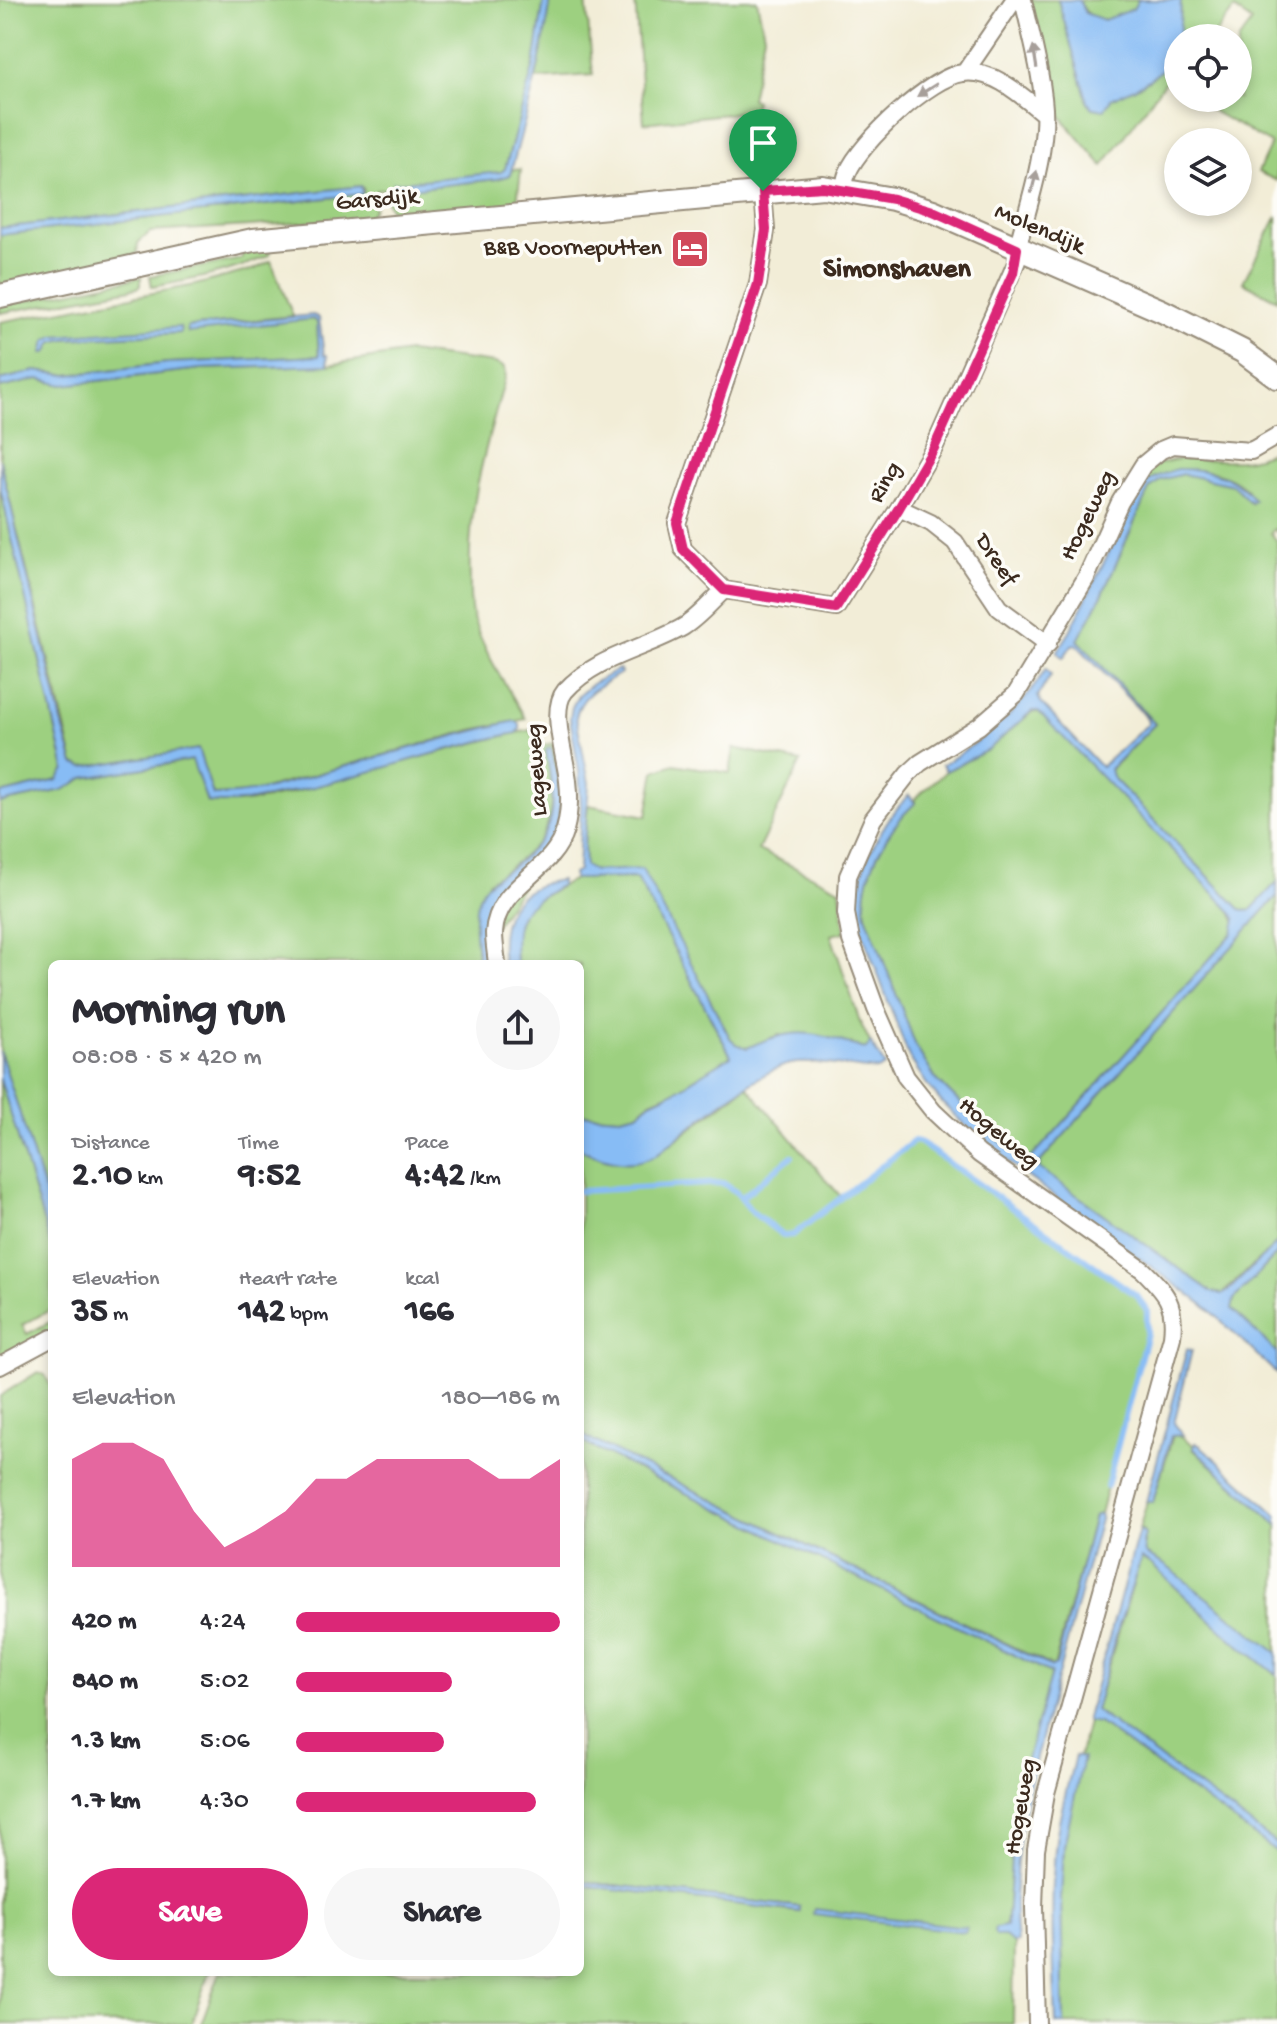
<!DOCTYPE html>
<html lang="en">
<head>
<meta charset="utf-8">
<style>
  :root { --surface:#fff; --page:#f7f7f7; --text:#2b2b33; --muted:#7c7c81; --accent:#db2777 }
  body { margin:0; font-family:"Gochi Hand",sans-serif; background:var(--page); color:var(--text); height:100vh; display:flex; flex-direction:column; font-size:30px; white-space:nowrap }
  * { box-sizing:border-box; margin:0 }
  p { font-size:26px; color:var(--muted) }
  .icon { flex:none; width:44px; height:44px; fill:none; stroke:currentColor; stroke-width:2; stroke-linecap:round; stroke-linejoin:round }
  .map { position:relative; flex:1; overflow:hidden }
  .drawer { position:absolute; left:48px; top:960px; width:536px; height:1016px; display:flex; flex-direction:column; background:var(--surface); border-radius:12px; box-shadow:0 4px 12px #0003 }
  .drawer>* { flex:none }
  .buttons { position:absolute; left:1164px; top:24px; display:grid; gap:16px }
  .buttons a { display:grid; place-items:center; width:88px; height:88px; border-radius:50%; background:var(--surface); box-shadow:0 4px 12px #0003; font-size:40px }
  .pin { position:absolute; display:grid; place-items:center; width:68px; height:68px; color:#fff; margin:-82px -34px; border-radius:50% 50% 50% 0; rotate:-45deg; box-shadow:0 0 8px #0007 }
  .pin .icon { rotate:45deg }
  .round { display:grid; place-items:center; flex:none; width:84px; height:84px; border-radius:42px; background:var(--page) }
  .headline { display:flex; align-items:center; justify-content:space-between; height:136px; padding:0 24px }
  h1 { font-size:44px; font-weight:700; line-height:60px }
  .metrics { display:grid; grid-template-columns:repeat(3,1fr); gap:12px; height:136px; padding:8px 24px }
  .metrics div { display:grid; align-content:center }
  .metrics b { font-size:34px; font-weight:700 }
  .metrics small { font-size:22px; font-weight:400 }
  .metrics p { font-size:22px }
  .chart { height:224px; padding:16px 24px }
  .chart p { display:flex; justify-content:space-between }
  .chart svg { width:100%; height:144px; margin-top:8px; fill:var(--accent); opacity:.7 }
  .button { display:flex; gap:16px; margin-top:auto; padding:16px 24px }
  .button a { flex:1; height:92px; border-radius:48px; background:var(--accent); color:#fff; font-size:32px; font-weight:700; line-height:92px; text-align:center }
  .button a+a { background:var(--page); color:var(--text) }
  ul { padding:0 24px; list-style:none; font-size:26px }
  li { display:grid; grid-template-columns:128px 96px 1fr; align-items:center; height:60px }
  li i { height:20px; border-radius:10px; background:var(--accent) }
  .map>svg:first-child { display:block }
  .green { fill:#9dd080; stroke:#6c7d4f; stroke-width:2 }
  .water { fill:#87bcf5; stroke:#61738a; stroke-width:2 }
  .lines { fill:none; stroke-linecap:round; stroke-linejoin:round }
  .stream { stroke:#87bcf5; stroke-width:6 }
  .minor-casing { stroke:#968c7a; stroke-width:20 }
  .secondary-casing { stroke:#968c7a; stroke-width:26 }
  .minor { stroke:#fff; stroke-width:16 }
  .secondary { stroke:#fff; stroke-width:22 }
  .oneway { fill:#a79f9a }
  .route-casing { stroke:#fff; stroke-width:16 }
  .route { stroke:#db2777; stroke-width:10 }
  .labels { text-anchor:middle; dominant-baseline:central; stroke-width:7; stroke-linejoin:round; paint-order:stroke }
  .street-label { font-size:24px; fill:#3b2a1e; stroke:#fdfcf7 }
  .poi-label { font-size:24px; fill:#3b2a1e; stroke:#fdfcf7; text-anchor:end }
  .quarter-label { font-size:28px; font-weight:bold; fill:#3b2a1e; stroke:#fdfcf7 }
</style>
</head>
<body>
<div class="map">
<svg width="1277" height="2024" viewBox="0 0 1277 2024">
  <rect width="100%" height="100%" fill="#fdfcf7"/>
  <filter id="ink" filterUnits="userSpaceOnUse"><feTurbulence type="fractalNoise" baseFrequency=".0125" numOctaves="2"/><feDisplacementMap in="SourceGraphic" scale="16" xChannelSelector="R" yChannelSelector="G"/><feConvolveMatrix kernelMatrix="1 2 1 2 8 2 1 2 1" color-interpolation-filters="sRGB"/></filter>
  <filter id="wash" filterUnits="userSpaceOnUse"><feTurbulence type="fractalNoise" baseFrequency=".006" numOctaves="4" result="noise"/><feDisplacementMap in="SourceGraphic" scale="32" xChannelSelector="R" yChannelSelector="G"/><feGaussianBlur stdDeviation="1.8" result="paint"/><feColorMatrix in="noise" values="0 0 0 0 0 0 0 0 0 0 0 0 0 0 0 0 0 1.4 0 .05"/><feComposite in="paint" operator="in"/></filter>
  <g filter="url(#wash)">
    <rect width="100%" height="100%" fill="#f2edd7"/>
    <path class="green" d="M0,0h544l-10,65 -29,104 -4,3 -109,15 1,4 104,-12 13,-4 2,-6 9,1 -4,33 -3,2 -116,11c-10,-5 -12,-16 -14,-27l-8,1c-1,12 1,22 -12,29l-214,13 -12,11 -1,11 -137,31v-50l362,-41 2,-4 -3,-4 -361,42z
      M551,0h35l7,75 -57,4z
      M635,0h122l7,35 -13,64 5,2 -4,10 -108,12z
      M1027,0h31l30,103c35,-7 78,-22 90,-61v22l-75,102 -53,-62z
      M1079,0h59l-4,9c-24,10 -42,21 -55,-9z
      M1181,0h96v181l-19,-9 13,-28 -76,-43 2,-3h41v-57l14,-19 -18,-13 -22,29h-33z
      M1277,216v84l-34,-18z
      M269,248l1,7c-37,17 -78,25 -118,32l-2,-11 92,-17v-6z
      M271,261l22,55 -105,11v5l125,-13 4,3 2,34 -151,7 -100,12 -33,-4 -35,9v-58l195,-37 60,-16z
      M141,277v9l-4,2 -137,25v-7z
      M409,352l86,11 9,4 2,7 -3,12c-19,67 -36,122 -33,193 0,13 -1,30 4,42 12,35 33,66 52,98l-54,11 -222,63 -37,2 -15,-46 -114,18 -10,-3 -74,-304v-72l39,-9 24,6 138,-16 127,-4z
      M1277,449v83l-3,-3 -3,4 6,8v341l-27,29 -10,-2 -128,-132 -2,-7 45,-46 -77,-84 25,-47 46,-104 11,-9 23,-6 50,11 17,17 -3,-12c-28,-26 -70,-25 -102,-8l-5,-4c25,-30 67,-15 101,-18 13,-1 24,-5 36,-11z
      M0,487l65,283 -7,10 -58,14z
      M1033,711l9,2 188,197 6,13 -3,10 -177,198 -25,27h-7l-29,-20 -60,-60 -18,-29 -51,-134c-7,-38 22,-87 49,-112v-4l31,-28 42,-21z
      M531,730l8,16 19,-4 5,38 -4,52 -72,105 2,-37c9,-13 22,-21 33,-31 42,-37 41,-70 29,-121l-5,1c12,75 7,91 -58,133l-12,64 2,18h-426v251l-52,-164v-248l63,-13 21,-12 109,-18 14,42c40,6 83,-9 121,-19 68,-18 134,-39 203,-53z
      M734,748l67,14 -43,88 82,39 5,43 -14,3 29,87 10,20 -2,5 -4,2 -16,-6 -70,-8 -31,13 -11,-4 -6,-6 -88,-168 -48,1 -9,-5 -1,-21 4,-40 59,11 8,-45 19,-7 56,9z
      M637,878l94,178 -56,35 -24,10 -13,12 -18,4 -40,-3v-150h-64l-2,-32 12,-26 48,-27z
      M1277,896v347l-55,51 -10,-2 -173,-123 1,-7z
      M0,1079l52,170v60l-30,16 5,9 25,-13v13l-52,28z
      M747,1086l94,111 73,-56 5,1 217,153 11,15v23l-47,181 -6,2 -40,151 -474,-233v-285l22,9 54,-3z
      M1277,1254v99l-45,-44 2,-10z
      M38,1372l7,3 7,14v583h157l-18,52h-191v-628z
      M1173,1435l8,1 12,9v4l84,75v129l-112,-88 -20,-11 -2,-24h-4l8,-29 6,1z
      M580,1441l471,232 -25,90 -13,70 -6,86 -1,7 -10,2v8h8l10,8 -1,80h-812l19,-52h360v-87l220,27v-5l-220,-26z
      M1141,1558l11,7 76,71 49,39v169l-182,-134z
      M1092,1721l7,2 178,129v172h-213l-3,-125 3,-53 18,-88 -3,-1 9,-35z"/>
    <path class="water" d="M544,0h7c-9,60 -25,117 -41,175l-13,4 -104,12v-8l108,-11 4,-3 29,-104z
      M1058,0h21l6,13 19,7 29,-11 5,-9h43c-1,14 0,31 -3,44 -9,30 -42,44 -67,55l-7,11 -11,-2 -5,-5z
      M361,186l1,8 -362,41v-7z
      M313,315l6,3 5,37h3l1,10 -127,4 -138,16 -24,-6 -39,9v-8l35,-9 33,4 100,-12 151,-7 -2,-34 -4,-3 -125,14 -1,-6z
      M180,327l1,6 -116,6 -12,3 -6,11h-4l3,-12 8,-5z
      M0,460l62,263 12,41 10,3 114,-18 15,46c39,1 78,-13 115,-24 62,-17 124,-36 187,-50l5,3v5l-3,4c-77,15 -150,43 -226,59 -28,6 -55,14 -84,10l-15,-42 -108,18 -21,12 -63,13v-9l58,-14 7,-11 -65,-282z
      M1177,469c30,-1 59,5 77,31l-4,2 -17,-17 -50,-11 -23,6 -11,9 -46,104 -25,47 77,84 -45,45 2,8 128,132 10,2 27,-29v14l-237,266 -1,6 173,124 10,2 6,-3 49,-48v11l-43,45 -2,10 45,44v21l-68,-65 -192,-140 -43,-35 -31,-30 -15,-18 -19,-29 -51,-136c-7,-44 21,-95 51,-126l6,8c-27,25 -56,74 -49,112l51,134 18,29 60,60 29,20h7l25,-27 177,-198 3,-14 -6,-9 -192,-199h-6l-44,39 -42,21 -4,-6c45,-28 75,-50 104,-96l5,6 -13,21 3,7 60,64 47,-43 -1,-6 -71,-74 -4,1 -9,13 -6,-6 11,-17 71,-144c9,-13 23,-17 38,-22z
      M619,669l2,4c-18,11 -41,21 -45,44l13,66 -5,62 1,21 9,5 48,-2 88,169 6,6 11,4c49,-23 68,-16 117,1l4,-2 2,-5 15,24 -7,4c-26,-2 -55,-9 -81,-7 -36,2 -110,68 -141,92 -25,14 -51,6 -76,-6v-35l40,3 18,-4 13,-11 24,-11 56,-35 -94,-178 -63,1 -1,-5 5,-3 3,-65 -2,-35 -9,-53 2,-11 6,-11 14,-12z
      M551,747c13,58 17,82 -30,123 -11,10 -23,18 -32,30l-2,37 2,27h-11c-2,-22 -8,-53 4,-73 6,-11 18,-16 28,-23 51,-37 45,-63 36,-119z
      M561,880v5c-43,26 -48,27 -45,79h-13c-6,-47 9,-77 58,-84z
      M0,1051l52,164v34l-52,-170z
      M1187,1349l5,1 -18,73 9,12 -12,1 -18,66h-7z
      M580,1434l472,233 4,-2 38,-149 6,-2 1,2c-16,59 -32,119 -48,178 -23,82 -45,164 -36,249h-5l-8,-7h-8l-2,-4 1,-4 11,-2 1,-7 6,-86 13,-70 25,-90 -471,-232z
      M1195,1443l6,3 76,69v9l-84,-76z
      M1139,1530l6,4 -2,8 2,12 20,11 112,88v22l-49,-39 -76,-71 -11,-7 -25,77 -21,75 182,134v8l-178,-129 -13,-2z
      M1075,1756l8,2 -19,88 -3,53 3,125h-8c-2,-61 -7,-123 0,-184 4,-29 12,-56 19,-84z
      M580,1881l220,26v5l-220,-27z
      M814,1909l152,18 -1,5 -152,-18z"/>
    <g class="lines">
      <path class="stream" d="M580,1191l143,-8 14,10 15,19 32,24 9,-1 121,-94 5,1 217,153 11,15v23l-40,153
        M741,1198l51,-42"/>
    </g>
  </g>
  <g filter="url(#ink)">
    <g class="lines">
      <g class="minor-casing">
        <path id="minor" d="M965,72l49,-72
          M844,190c1,-6 1,-13 4,-18 12,-29 83,-96 115,-99 31,-4 59,23 81,41
          M763,191l3,39 -8,54 -81,239 6,26 41,41 112,18 63,-100 35,-60 83,-187v-12c10,-39 24,-80 27,-121 3,-34 -13,-94 -21,-128
          M899,508l32,15 24,19 44,66 49,36
          M497,964c-1,-10 -3,-21 -3,-31 3,-49 59,-60 71,-103 4,-15 5,-33 3,-49 -2,-23 -19,-71 -3,-90 31,-35 80,-42 118,-64 15,-9 28,-25 41,-37
          M0,1366l52,-28
          M1037,2024l-3,-117 2,-57 10,-57 126,-456c4,-34 -6,-44 -29,-67l-164,-116 -46,-43 -27,-34 -30,-68 -25,-69 -5,-27 2,-37 25,-57 35,-45 12,-11 59,-37 37,-32 70,-116 34,-76 23,-37 18,-15 12,-5 78,6 26,-15"/>
      </g>
      <g class="secondary-casing">
        <path id="secondary" d="M0,296l253,-56 570,-53 70,12 40,12 229,100 80,40 35,26"/>
      </g>
      <use href="#minor" class="minor"/>
      <use href="#secondary" class="secondary"/>
    </g>
    <defs><path id="oneway-solid" d="M-6-.8H1V-3.2L6.5 0L1 3.2V.8H-6Z" transform="scale(2)"/></defs>
    <g class="oneway">
      <use href="#oneway-solid" transform="translate(1035 57) rotate(-99)"/>
      <use href="#oneway-solid" transform="translate(927 90) rotate(148)"/>
      <use href="#oneway-solid" transform="translate(1034 182) rotate(-76)"/>
    </g>
  </g>
  <g class="lines" filter="url(#ink)">
    <g class="route-casing">
      <path id="route" d="M823,187l70,12 40,12 84,38 -4,24 -79,175 -35,60 -63,100 -112,-18 -41,-41 -6,-26 81,-239 8,-54 -3,-39z"/>
    </g>
    <use href="#route" class="route"/>
  </g>
  <defs>
    <g id="hotel-square" transform="scale(2)"><rect x="-9" y="-9" width="18" height="18" rx="4" fill="#d1495b" stroke="#fdfcf7"/><path d="M-6-4.5h1.5V1H6V5H4.5V3h-9V5H-6ZM-4 0a1.8 1.8 0 1 1 3.6 0ZM.5 0V-2.5h3Q6-2.5 6 0Z" fill="#fff"/></g>
  </defs>
  <g fill-rule="evenodd">
    <use href="#hotel-square" x="690" y="249"/>
  </g>
  <g class="labels">
    <g class="street-label">
      <text transform="translate(377 201) rotate(-5)">Garsdijk</text>
      <text transform="translate(1039 230) rotate(23)">Molendijk</text>
      <text transform="translate(886 483) rotate(-60)">Ring</text>
      <text transform="translate(1089 516) rotate(-64)">Hogeweg</text>
      <text transform="translate(995 560) rotate(56)">Dreef</text>
      <text transform="translate(538 770) rotate(-94)">Lageweg</text>
      <text transform="translate(998 1134) rotate(40)">Hogeweg</text>
      <text transform="translate(1022 1807) rotate(-80)">Hogeweg</text>
    </g>
    <g class="poi-label">
      <text x="662" y="249">B&amp;B Voorneputten</text>
    </g>
    <g class="quarter-label">
      <text x="897" y="270">Simonshaven</text>
    </g>
  </g>
</svg>
<div class="buttons">
<a><svg class="icon" aria-label="locate" viewBox="0 0 24 24"><circle cx="12" cy="12" r="6"/><path d="M12 2v4M12 18v4M2 12h4M18 12h4"/></svg></a>
<a><svg class="icon" aria-label="layers" viewBox="0 0 24 24"><path d="M12 4l9 5-9 5-9-5zM3 14l9 5 9-5"/></svg></a>
</div>
<div class="pin" style="left:763px;top:191px;background:#1e9e55"><svg class="icon" aria-label="arrive" viewBox="0 0 24 24"><path d="M6 21V4h12l-3 4 3 4H6"/></svg></div>
<section class="drawer">
<div class="headline"><div><h1>Morning run</h1><p>08:08 · 5 × 420 m</p></div><a class="round"><svg class="icon" aria-label="share" viewBox="0 0 24 24"><path d="M12 15V3M7 8l5-5 5 5M5 13v7h14v-7"/></svg></a></div>
<div class="metrics">
<div><p>Distance</p><b>2.10<small> km</small></b></div>
<div><p>Time</p><b>9:52</b></div>
<div><p>Pace</p><b>4:42<small> /km</small></b></div>
</div>
<div class="metrics">
<div><p>Elevation</p><b>35<small> m</small></b></div>
<div><p>Heart rate</p><b>142<small> bpm</small></b></div>
<div><p>kcal</p><b>166</b></div>
</div>
<div class="chart"><p><span>Elevation</span>180–186 m</p>
<svg viewBox="0 0 160 44" preserveAspectRatio="none"><path d="M0 44V11L10 6L20 6L30 11L40 27L50 38L60 33L70 27L80 17L90 17L100 11L110 11L120 11L130 11L140 17L150 17L160 11V44z"/></svg>
</div>
<ul>
<li><b>420 m</b>4:24<i style="width:100%"></i></li>
<li><b>840 m</b>5:02<i style="width:59%"></i></li>
<li><b>1.3 km</b>5:06<i style="width:56%"></i></li>
<li><b>1.7 km</b>4:30<i style="width:91%"></i></li>
</ul>
<div class="button"><a>Save</a><a>Share</a></div>
</section>
</div>
</body>
</html>
